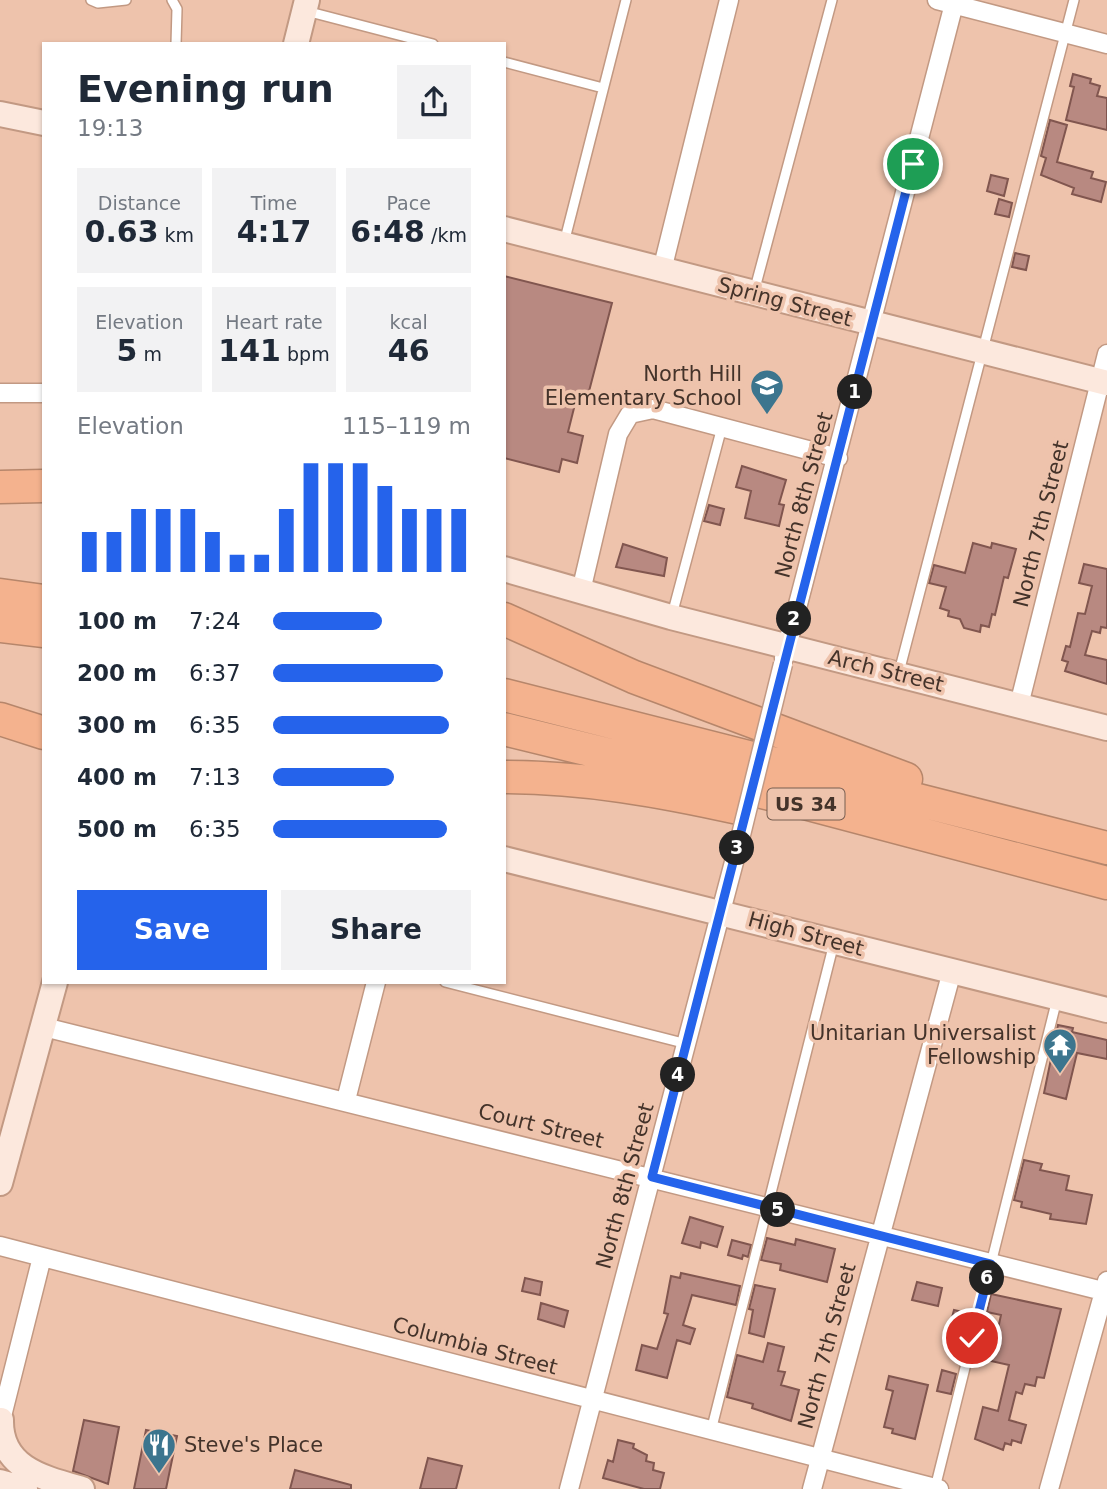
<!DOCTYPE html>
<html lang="en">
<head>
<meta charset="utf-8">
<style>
  :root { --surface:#fff; --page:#f2f2f3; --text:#1f2937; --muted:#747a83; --accent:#2563eb }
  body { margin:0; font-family:"DejaVu Sans",sans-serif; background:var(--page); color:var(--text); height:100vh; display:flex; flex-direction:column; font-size:26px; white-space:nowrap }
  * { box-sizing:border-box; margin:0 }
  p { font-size:23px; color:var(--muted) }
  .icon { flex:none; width:38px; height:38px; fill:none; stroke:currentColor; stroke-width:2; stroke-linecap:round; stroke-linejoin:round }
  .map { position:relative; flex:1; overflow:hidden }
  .details { position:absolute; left:42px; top:42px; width:464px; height:942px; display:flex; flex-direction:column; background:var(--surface); border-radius:0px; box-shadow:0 2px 5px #0004 }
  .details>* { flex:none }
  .pin { position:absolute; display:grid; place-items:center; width:60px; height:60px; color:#fff; margin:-30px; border:4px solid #fff; border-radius:50%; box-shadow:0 2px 7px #0007 }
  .km { position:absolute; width:35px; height:35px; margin:-18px; border-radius:50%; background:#222; color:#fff; font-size:19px; line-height:35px; text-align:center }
  .round { display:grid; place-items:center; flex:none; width:74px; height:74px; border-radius:0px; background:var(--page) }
  .head { display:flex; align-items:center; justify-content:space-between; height:119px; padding:0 35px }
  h1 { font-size:38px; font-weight:700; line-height:52px }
  .stats { display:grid; grid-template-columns:repeat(3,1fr); gap:10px; height:119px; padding:7px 35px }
  .stats div { display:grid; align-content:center; border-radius:0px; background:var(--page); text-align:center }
  .stats b { font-size:30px; font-weight:700 }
  .stats small { font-size:19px; font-weight:400 }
  .stats p { font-size:19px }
  .chart { height:196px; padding:14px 35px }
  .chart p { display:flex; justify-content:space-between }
  .chart svg { width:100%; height:126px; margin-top:7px; stroke:var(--accent); stroke-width:6 }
  .button { display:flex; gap:14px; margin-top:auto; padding:14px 35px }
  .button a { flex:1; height:80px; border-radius:0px; background:var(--accent); color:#fff; font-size:28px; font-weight:700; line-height:80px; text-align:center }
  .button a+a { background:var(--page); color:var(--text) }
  ul { padding:0 35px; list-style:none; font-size:23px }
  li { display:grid; grid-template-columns:112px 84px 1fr; align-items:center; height:52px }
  li i { height:18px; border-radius:9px; background:var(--accent) }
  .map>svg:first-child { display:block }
  .building { fill:#b88981; stroke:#81564f; stroke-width:2 }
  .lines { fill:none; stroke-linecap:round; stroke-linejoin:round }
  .lane-casing { stroke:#c29983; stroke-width:12 }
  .street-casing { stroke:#c29983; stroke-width:21 }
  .secondary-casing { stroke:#c29983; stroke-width:28 }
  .highway-casing { stroke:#b6866b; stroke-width:35 }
  .lane { stroke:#fff; stroke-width:9 }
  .street { stroke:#fff; stroke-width:18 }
  .secondary { stroke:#fce8dd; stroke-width:24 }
  .highway { stroke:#f4b28e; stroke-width:32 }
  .street-bridge-casing { stroke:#c29983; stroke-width:21; stroke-linecap:butt }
  .street-bridge { stroke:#fff; stroke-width:18 }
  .route-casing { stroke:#fff; stroke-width:14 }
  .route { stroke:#2563eb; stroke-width:9 }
  .labels { text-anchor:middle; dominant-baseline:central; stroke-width:7; stroke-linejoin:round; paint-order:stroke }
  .shield { fill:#eec3ac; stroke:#775e51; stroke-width:2 }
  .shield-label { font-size:19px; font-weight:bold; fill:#44332a }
  .street-label { font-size:21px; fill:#44332a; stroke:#eec3ac }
  .poi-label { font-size:21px; fill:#44332a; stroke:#eec3ac; text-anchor:end }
</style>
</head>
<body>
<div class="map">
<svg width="1107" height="1489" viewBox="0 0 1107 1489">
  <rect width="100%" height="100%" fill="#eec3ac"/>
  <path class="building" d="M1073,74l18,5 -1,4 10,3 -3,10 10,2v32l-41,-10 8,-33 -4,-1z
    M1050,120l17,5 -10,37 36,10 -2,6 15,4 -5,20 -29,-8 2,-6 -33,-13 5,-17 -5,-2z
    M991,175l17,4 -4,17 -17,-5z
    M999,199l13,4 -3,14 -14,-3z
    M1015,253l14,3 -3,14 -14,-3z
    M504,276l108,27 -25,96 -10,-3 -9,36 15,4 -6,27 -15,-4 -3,13 -55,-14z
    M742,466l44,14 -7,24 5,1 -5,21 -34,-8 6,-27 -15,-4z
    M709,505l15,4 -4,16 -16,-4z
    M973,543l18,5 1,-5 24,6 -8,29 -4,-1 -9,38 -3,-1 -3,13 -8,-2 -1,7 -16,-4 -4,-9 -12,-3 1,-5 -9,-3 6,-21 -17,-4 5,-18 31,8z
    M623,544l44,14 -3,18 -48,-9z
    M1084,564l23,5v59l-6,-1 -1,6 -8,-2 -7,24 22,5v24l-42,-13 3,-9 -6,-2 4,-14 4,1 8,-34 7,1 7,-28 -13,-3z
    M1058,1025l15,3 -1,4 35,8v19l-30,-6 -11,46 -22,-6z
    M1024,1160l18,4 -2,6 29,6 -3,14 26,5 -6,29 -36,-5 1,-5 -30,-7 1,-5 -8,-2z
    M690,1217l33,10 -6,20 -16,-5 -1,6 -18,-5z
    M767,1238l28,7 1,-6 39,10 -8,33 -47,-12 1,-6 -20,-4z
    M732,1240l19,5 -3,12 -5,-2 -1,4 -14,-4z
    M681,1273l59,13 -4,19 -44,-10 -9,30 12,4 -5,15 -13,-4 -10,38 -31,-8 6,-25 15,4 11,-35 -4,-1 7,-37 9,2z
    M525,1278l17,4 -2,13 -18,-4z
    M917,1282l25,6 -4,18 -26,-6z
    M755,1285l20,4 -11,48 -15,-4 4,-23 -4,-1z
    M991,1294l70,15 -17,69 -7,-1 -2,9 -10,-2 -3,10 -6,-2 -7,28 17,5 -5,18 -9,-3 -1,5 -6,-2 -2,7 -28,-11 8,-32 15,4 11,-46 -18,-4 10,-46 -14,-3z
    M541,1303l27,8 -4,16 -26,-8z
    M954,1310l17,4 -4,16 -17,-5z
    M768,1343l16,4 -6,24 7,1 -4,13 18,5 -8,31 -39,-13 1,-4 -26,-7 10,-42 26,7z
    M942,1370l14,4 -5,20 -14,-3z
    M889,1376l39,9 -13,54 -23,-6 1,-4 -9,-2 9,-36 -7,-2z
    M84,1420l35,7 -11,57 -35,-13z
    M146,1430l31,6 -11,53h-32z
    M618,1440l16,4 -1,4 14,7 -1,6 8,2 -1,7 11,3 -4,16h-16l-41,-11 5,-18 5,2z
    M428,1458l34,8 -6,23h-36z
    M295,1470l56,15v4h-61z"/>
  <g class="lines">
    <g class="lane-casing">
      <path id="lane" d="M91,0l7,3 28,-3
        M172,0l5,9 -1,35
        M306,11l127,33
        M504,62l99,26
        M564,243l62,-243
        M754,292l78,-292
        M672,615l50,-188
        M899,672l175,-672
        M445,982l242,62
        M711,1431l123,-488
        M935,1488l122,-489"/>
    </g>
    <g class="street-casing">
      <path id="street" d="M937,0l170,44
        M662,270l67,-270
        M0,393h44
        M581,591l37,-157 12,-20 23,-5 185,49
        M784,658l171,-658
        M1019,705l88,-351
        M44,1027l1063,265
        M346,1100l30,-118
        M0,1246l939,243
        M1,1420l41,-163
        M569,1489l170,-646
        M812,1489l140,-518
        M1049,1489l58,-208"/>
    </g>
    <g class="secondary-casing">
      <path id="secondary" d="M296,44l11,-44
        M0,114l44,9
        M504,229l603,154
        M504,569l167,48 436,111
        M504,859l603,151
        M0,1183l55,-201
        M1,1420c-1,48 42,58 81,69
        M0,1482l25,7"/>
    </g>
    <g class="highway-casing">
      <path id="highway" d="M0,487l44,-1
        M0,595l44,6
        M504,619l130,58 272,102
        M0,626l44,5
        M504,695l603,153
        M0,719l44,14
        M504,729l278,68 325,86
        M504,777c79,0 158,14 234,31"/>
    </g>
    <use href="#lane" class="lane"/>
    <use href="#street" class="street"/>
    <use href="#secondary" class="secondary"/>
    <use href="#highway" class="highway"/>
    <g class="street-bridge-casing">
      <path id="street-bridge" d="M739,843l44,-179"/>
    </g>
    <use href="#street-bridge" class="street-bridge"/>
  </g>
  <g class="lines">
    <g class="route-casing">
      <path id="route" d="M913,164l-261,1013 339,87 -19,74"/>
    </g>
    <use href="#route" class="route"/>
  </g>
  <defs>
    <g id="school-pin" transform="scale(1.75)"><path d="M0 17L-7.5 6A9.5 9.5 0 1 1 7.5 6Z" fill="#3c758e" stroke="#eec3ac"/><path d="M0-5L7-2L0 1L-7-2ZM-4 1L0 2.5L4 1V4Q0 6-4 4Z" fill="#fff"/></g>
    <g id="temple-pin" transform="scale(1.75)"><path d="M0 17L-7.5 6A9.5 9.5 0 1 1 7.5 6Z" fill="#3c758e" stroke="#eec3ac"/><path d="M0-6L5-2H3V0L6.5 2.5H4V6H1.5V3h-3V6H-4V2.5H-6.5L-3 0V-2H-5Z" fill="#fff"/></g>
    <g id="restaurant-pin" transform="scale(1.75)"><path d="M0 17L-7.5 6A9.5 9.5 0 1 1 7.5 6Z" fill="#3c758e" stroke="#eec3ac"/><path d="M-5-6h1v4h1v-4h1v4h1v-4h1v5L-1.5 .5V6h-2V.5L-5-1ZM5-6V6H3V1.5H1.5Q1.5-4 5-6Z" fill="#fff"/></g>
  </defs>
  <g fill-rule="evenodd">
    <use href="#school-pin" x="767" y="386"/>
    <use href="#temple-pin" x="1060" y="1045"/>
    <use href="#restaurant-pin" x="159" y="1445"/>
  </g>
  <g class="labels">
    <rect class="shield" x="767.5" y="788.5" width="77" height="31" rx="5"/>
    <g class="shield-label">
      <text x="806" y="804">US 34</text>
    </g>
    <g class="street-label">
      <text transform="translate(785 302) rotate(15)">Spring Street</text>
      <text transform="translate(804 495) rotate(-75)">North 8th Street</text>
      <text transform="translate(1041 524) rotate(-76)">North 7th Street</text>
      <text transform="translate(886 671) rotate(14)">Arch Street</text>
      <text transform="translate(806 934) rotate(15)">High Street</text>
      <text transform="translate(541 1126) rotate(14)">Court Street</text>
      <text transform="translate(625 1186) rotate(-75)">North 8th Street</text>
      <text transform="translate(475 1346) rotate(15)">Columbia Street</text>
      <text transform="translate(827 1346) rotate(-75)">North 7th Street</text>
    </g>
    <g class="poi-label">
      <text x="742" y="374">North Hill<tspan x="742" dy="24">Elementary School</tspan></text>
      <text x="1036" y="1033">Unitarian Universalist<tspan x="1036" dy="24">Fellowship</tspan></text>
      <text x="184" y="1445" text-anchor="start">Steve's Place</text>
    </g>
  </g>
</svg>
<div class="pin" style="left:913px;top:164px;background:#1e9e55"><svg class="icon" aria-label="arrive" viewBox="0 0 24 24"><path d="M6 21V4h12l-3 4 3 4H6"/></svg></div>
<div class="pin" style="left:972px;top:1338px;background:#d93025"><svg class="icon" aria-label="check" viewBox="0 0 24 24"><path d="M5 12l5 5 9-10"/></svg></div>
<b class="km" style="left:855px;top:392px">1</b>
<b class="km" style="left:794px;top:619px">2</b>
<b class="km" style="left:737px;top:848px">3</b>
<b class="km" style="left:678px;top:1075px">4</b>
<b class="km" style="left:778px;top:1210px">5</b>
<b class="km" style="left:987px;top:1278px">6</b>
<section class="details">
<div class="head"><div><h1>Evening run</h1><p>19:13</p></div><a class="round"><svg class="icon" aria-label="share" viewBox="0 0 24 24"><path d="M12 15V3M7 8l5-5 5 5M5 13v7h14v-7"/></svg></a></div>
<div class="stats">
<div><p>Distance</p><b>0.63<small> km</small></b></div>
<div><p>Time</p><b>4:17</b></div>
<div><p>Pace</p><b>6:48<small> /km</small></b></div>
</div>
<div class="stats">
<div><p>Elevation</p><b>5<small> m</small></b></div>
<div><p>Heart rate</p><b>141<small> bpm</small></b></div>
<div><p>kcal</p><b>46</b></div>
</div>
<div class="chart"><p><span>Elevation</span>115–119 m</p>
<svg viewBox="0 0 160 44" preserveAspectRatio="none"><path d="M5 44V30M15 44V30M25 44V22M35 44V22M45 44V22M55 44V30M65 44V38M75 44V38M85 44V22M95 44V6M105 44V6M115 44V6M125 44V14M135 44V22M145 44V22M155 44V22"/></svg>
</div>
<ul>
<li><b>100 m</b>7:24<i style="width:55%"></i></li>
<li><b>200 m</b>6:37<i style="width:86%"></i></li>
<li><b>300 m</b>6:35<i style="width:89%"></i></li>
<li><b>400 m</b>7:13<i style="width:61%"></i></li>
<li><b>500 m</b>6:35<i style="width:88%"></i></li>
</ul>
<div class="button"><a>Save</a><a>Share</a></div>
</section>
</div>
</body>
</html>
